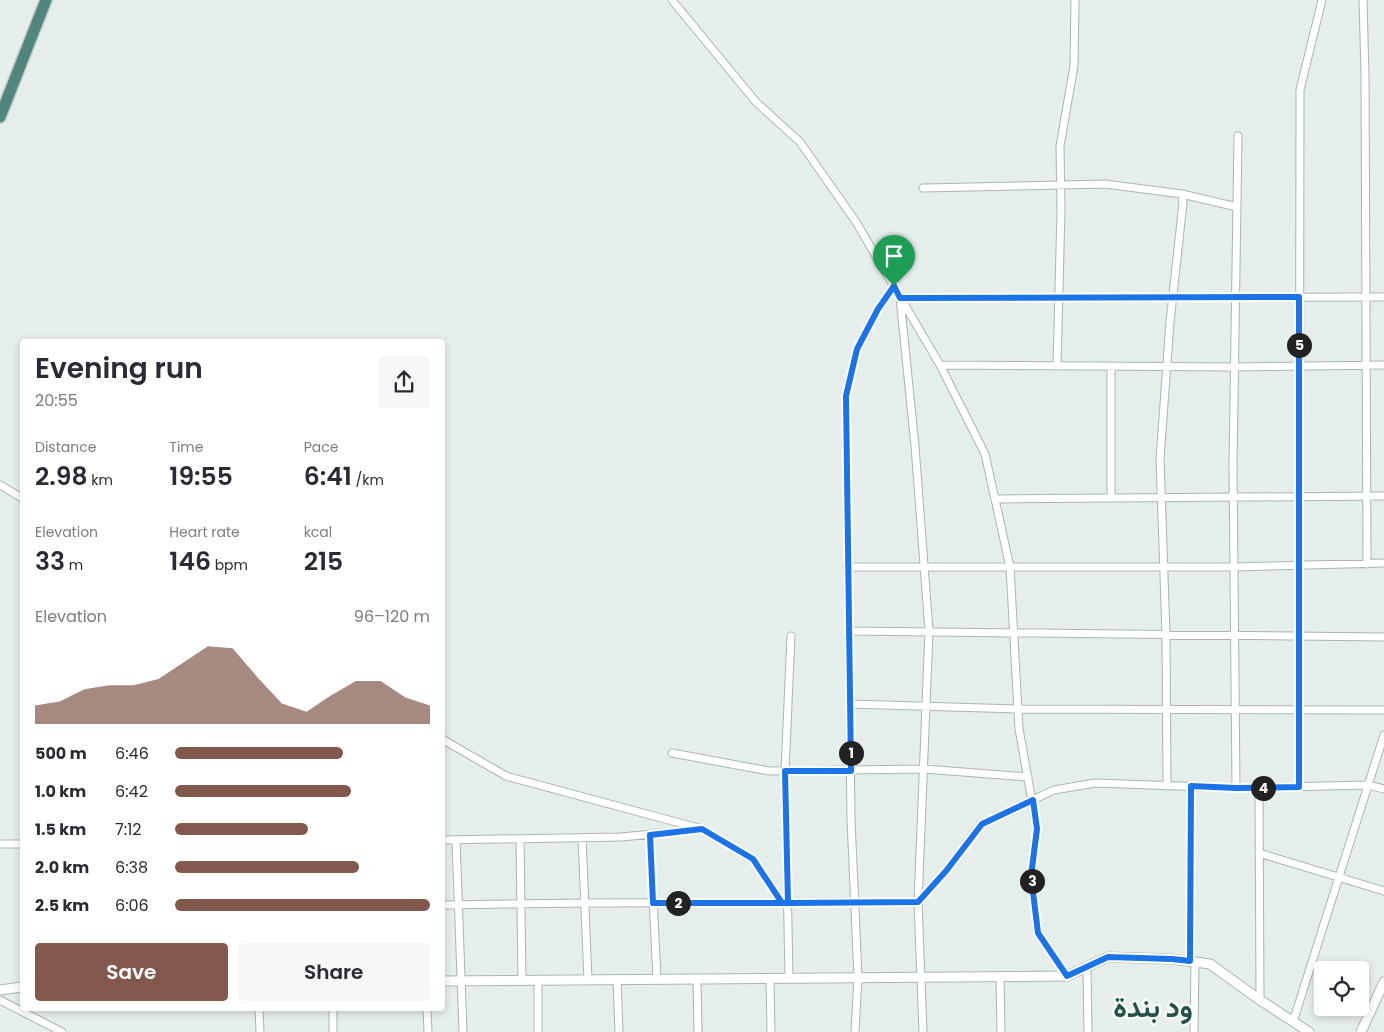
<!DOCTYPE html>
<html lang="en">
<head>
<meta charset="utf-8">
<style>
  :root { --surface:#fff; --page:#f7f7f7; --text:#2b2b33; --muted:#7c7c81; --accent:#81584b }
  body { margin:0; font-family:Poppins,Vazirmatn,sans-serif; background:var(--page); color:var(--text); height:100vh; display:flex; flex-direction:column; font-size:19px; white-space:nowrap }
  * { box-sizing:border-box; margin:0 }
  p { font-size:16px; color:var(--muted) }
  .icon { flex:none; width:28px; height:28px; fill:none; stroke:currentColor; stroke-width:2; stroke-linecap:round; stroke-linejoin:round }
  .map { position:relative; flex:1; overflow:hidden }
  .panel { position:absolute; left:20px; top:339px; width:425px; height:672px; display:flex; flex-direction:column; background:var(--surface); border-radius:5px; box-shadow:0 2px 8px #0003 }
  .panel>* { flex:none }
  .controls { position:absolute; left:1314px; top:961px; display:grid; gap:10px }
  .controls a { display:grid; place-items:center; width:55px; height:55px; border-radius:5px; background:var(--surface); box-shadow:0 2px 8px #0003; font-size:25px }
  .pin { position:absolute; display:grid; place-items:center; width:42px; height:42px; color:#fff; margin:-51px -21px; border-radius:50% 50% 50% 0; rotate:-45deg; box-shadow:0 0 5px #0007 }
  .pin .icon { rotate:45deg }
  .km { position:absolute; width:25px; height:25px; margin:-12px; border-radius:50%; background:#222; color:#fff; font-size:14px; line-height:25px; text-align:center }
  .round { display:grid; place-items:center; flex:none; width:52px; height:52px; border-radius:5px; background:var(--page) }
  .head { display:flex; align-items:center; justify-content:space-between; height:85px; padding:0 15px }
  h1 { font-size:28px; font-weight:600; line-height:38px }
  .stats { display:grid; grid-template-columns:repeat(3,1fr); gap:8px; height:85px; padding:5px 15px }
  .stats div { display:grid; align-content:center }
  .stats b { font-size:25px; font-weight:600 }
  .stats small { font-size:14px; font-weight:400 }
  .stats p { font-size:14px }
  .chart { height:140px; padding:10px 15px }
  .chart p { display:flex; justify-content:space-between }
  .chart svg { width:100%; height:90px; margin-top:5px; fill:var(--accent); opacity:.7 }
  .button { display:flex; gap:10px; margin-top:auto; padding:10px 15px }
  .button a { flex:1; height:58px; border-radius:5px; background:var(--accent); color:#fff; font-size:20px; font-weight:600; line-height:58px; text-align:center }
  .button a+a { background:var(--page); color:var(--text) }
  ul { padding:0 15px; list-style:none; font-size:16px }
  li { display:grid; grid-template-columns:80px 60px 1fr; align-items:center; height:38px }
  li i { height:12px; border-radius:6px; background:var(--accent) }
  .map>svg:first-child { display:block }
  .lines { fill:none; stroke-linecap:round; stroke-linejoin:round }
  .minor-casing { stroke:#a9b6b2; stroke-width:9 }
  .tertiary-casing { stroke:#a9b6b2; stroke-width:11 }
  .trunk-casing { stroke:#c2c9c8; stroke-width:14 }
  .minor { stroke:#fff; stroke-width:7 }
  .tertiary { stroke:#fff; stroke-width:9 }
  .trunk { stroke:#50867c; stroke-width:11 }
  .route-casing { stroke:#fff; stroke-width:10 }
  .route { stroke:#1a73e8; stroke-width:6 }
  .labels { text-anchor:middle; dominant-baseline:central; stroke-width:5; stroke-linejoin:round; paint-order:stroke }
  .town-label { font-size:28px; font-weight:bold; fill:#225148; stroke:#f7faf9 }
</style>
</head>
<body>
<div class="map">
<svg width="1384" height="1032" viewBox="0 0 1384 1032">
  <rect width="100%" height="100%" fill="#e6eeeb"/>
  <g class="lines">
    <g class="minor-casing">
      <path id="minor" d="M672,0l84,102 44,40 56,80 84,143 45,89 25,113 9,162 18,100 -6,47 7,57 29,43
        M1363,0l2,74 2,490
        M923,188l182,-4 77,10 55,13
        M940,365l294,2 150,-2
        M1057,366l4,-155 -1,-65 14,-80 1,-66
        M0,485l22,13
        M1111,498v-132
        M995,499l389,-3
        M847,567h387l150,-4
        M849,631l535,6
        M850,704l168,5 366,1
        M442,739l64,37 196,53 51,30 29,44
        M672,753l97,18 155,-2 104,8
        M1167,786l-1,-152 -6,-175 10,-137 13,-119 -1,-9
        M1299,787l1,-697 22,-90
        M1236,788l-3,-322 5,-330
        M1259,788l1,212
        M650,835l7,144
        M582,838l6,142
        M520,839l2,141
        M442,840l179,-3 75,-7
        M456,840l7,192
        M0,844h22
        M1259,853l125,38
        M442,905l145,-2 331,-1 28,-31 35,-47 73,-34 41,-7 141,5 133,-3 15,4
        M1190,961l1,-175
        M1087,967l1,65
        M1000,976l1,56
        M770,978l1,54
        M789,978l-4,-207 6,-135
        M617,979l2,53
        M697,979l1,53
        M538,980v52
        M0,1000l62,32
        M259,1009l1,23
        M333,1009v23
        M427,1009l1,23
        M1293,1022l91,-287
        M855,1032l3,-55 -7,-157 -5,-424 11,-47 21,-40 16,-23
        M923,1032l-5,-130 11,-271 -14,-185 -15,-148 484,-1
        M1194,1032l1,-70"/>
    </g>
    <g class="tertiary-casing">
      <path id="tertiary" d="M442,981l625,-5 41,-19 64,2 38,5 50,36 49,32
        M0,990l22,-3
        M1361,1032l23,-50"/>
    </g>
    <g class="trunk-casing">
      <path id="trunk" d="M0,117l46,-117"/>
    </g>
    <use href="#minor" class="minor"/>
    <use href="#tertiary" class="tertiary"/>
    <use href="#trunk" class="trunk"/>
  </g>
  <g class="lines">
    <g class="route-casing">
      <path id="route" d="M894,286l-16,23 -21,40 -11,47 5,375h-66l3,132h-6l-29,-44 -51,-30 -52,6 3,68h135l130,-1 28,-31 36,-47 51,-24 4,29 -6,47 7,57 29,43 41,-19 64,2 18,2 1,-175 45,2 63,-1v-490l-399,1 -6,-12"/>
    </g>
    <use href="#route" class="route"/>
  </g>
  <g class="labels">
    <g class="town-label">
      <text x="1153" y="1007">ود بندة</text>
    </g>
  </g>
</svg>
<div class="controls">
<a><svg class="icon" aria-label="locate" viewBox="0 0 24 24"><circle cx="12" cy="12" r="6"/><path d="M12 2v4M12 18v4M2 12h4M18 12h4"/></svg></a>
</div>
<div class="pin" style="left:894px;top:286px;background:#1e9e55"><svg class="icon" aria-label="arrive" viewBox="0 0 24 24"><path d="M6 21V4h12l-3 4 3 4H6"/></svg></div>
<b class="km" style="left:851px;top:753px">1</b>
<b class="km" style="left:678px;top:903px">2</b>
<b class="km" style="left:1032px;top:881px">3</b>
<b class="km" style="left:1263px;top:788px">4</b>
<b class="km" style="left:1299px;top:345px">5</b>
<section class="panel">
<div class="head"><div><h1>Evening run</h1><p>20:55</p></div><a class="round"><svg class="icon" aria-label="share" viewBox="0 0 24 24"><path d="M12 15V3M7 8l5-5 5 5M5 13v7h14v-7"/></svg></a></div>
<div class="stats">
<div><p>Distance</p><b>2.98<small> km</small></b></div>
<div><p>Time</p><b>19:55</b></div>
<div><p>Pace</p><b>6:41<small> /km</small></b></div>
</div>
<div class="stats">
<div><p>Elevation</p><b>33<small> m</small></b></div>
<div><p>Heart rate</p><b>146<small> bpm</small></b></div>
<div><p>kcal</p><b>215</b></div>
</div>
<div class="chart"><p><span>Elevation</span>96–120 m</p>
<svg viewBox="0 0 160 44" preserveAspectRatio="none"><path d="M0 44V35L10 33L20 27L30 25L40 25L50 22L60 14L70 6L80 7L90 21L100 34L110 38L120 30L130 23L140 23L150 31L160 35V44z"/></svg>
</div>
<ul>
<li><b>500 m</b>6:46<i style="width:66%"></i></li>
<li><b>1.0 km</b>6:42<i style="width:69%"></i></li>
<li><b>1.5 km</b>7:12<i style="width:52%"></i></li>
<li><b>2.0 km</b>6:38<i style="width:72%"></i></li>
<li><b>2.5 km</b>6:06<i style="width:100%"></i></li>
</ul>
<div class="button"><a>Save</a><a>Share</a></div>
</section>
</div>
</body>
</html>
